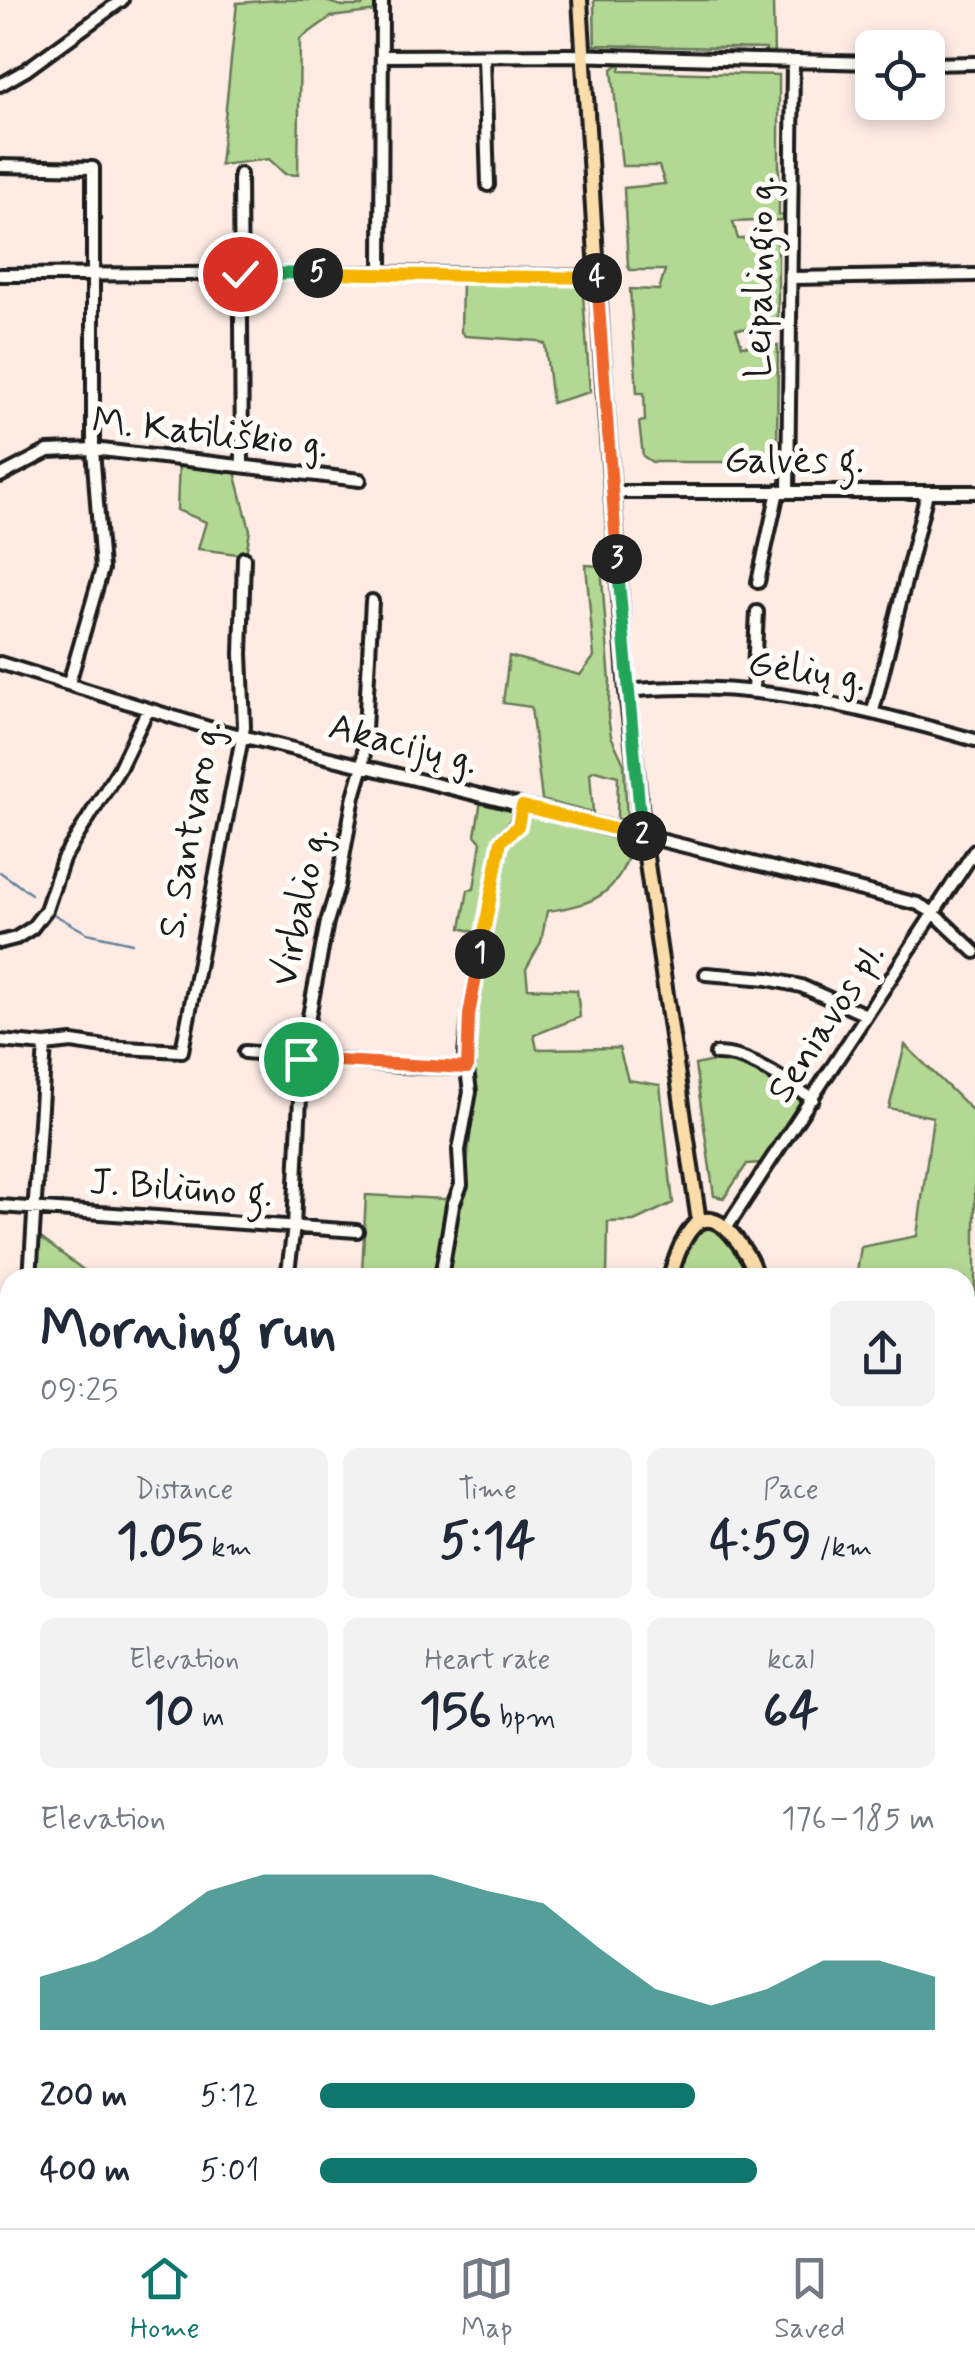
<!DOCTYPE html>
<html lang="en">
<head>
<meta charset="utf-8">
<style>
  :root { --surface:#fff; --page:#f2f2f3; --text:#1f2937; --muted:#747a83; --line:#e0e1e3; --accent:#0f766e }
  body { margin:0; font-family:Mynerve,sans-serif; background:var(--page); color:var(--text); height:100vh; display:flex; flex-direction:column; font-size:38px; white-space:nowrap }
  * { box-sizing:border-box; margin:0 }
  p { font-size:32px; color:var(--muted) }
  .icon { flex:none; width:55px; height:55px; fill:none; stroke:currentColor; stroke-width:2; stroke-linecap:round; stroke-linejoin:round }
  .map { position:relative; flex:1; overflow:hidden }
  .sheet { position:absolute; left:0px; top:1268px; width:975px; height:962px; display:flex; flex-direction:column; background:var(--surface); border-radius:30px 30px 0 0; box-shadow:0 5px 15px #0003 }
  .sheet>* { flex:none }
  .fabs { position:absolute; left:855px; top:30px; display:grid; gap:20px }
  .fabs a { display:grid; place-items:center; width:90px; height:90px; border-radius:15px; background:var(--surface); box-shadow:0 5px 15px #0003; font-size:50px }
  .pin { position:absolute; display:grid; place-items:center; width:85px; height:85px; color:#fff; margin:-42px; border:5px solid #fff; border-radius:50%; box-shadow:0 2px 10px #0007 }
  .km { position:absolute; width:50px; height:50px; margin:-25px; border-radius:50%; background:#222; color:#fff; font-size:28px; line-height:50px; text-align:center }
  .round { display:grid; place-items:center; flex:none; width:105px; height:105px; border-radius:15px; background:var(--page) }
  .head { display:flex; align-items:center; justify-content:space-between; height:170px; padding:0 40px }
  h1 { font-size:55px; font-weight:700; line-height:75px }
  .stats { display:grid; grid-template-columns:repeat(3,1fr); gap:15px; height:170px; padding:10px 40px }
  .stats div { display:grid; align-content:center; border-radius:15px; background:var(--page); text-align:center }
  .stats b { font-size:50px; font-weight:700 }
  .stats small { font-size:28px; font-weight:400 }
  .stats p { font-size:28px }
  .chart { height:280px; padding:20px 40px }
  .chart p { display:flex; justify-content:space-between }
  .chart svg { width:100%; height:180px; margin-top:10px; fill:var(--accent); opacity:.7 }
  ul { padding:0 40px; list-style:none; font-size:32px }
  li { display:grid; grid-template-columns:160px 120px 1fr; align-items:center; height:75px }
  li i { height:25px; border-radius:12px; background:var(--accent) }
  .tab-bar { display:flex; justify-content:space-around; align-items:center; height:140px; border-top:2px solid var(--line); background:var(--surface); font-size:28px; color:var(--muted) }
  .tab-bar a { display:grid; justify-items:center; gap:5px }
  .tab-bar .active { color:var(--accent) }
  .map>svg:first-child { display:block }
  .green { fill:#b3d893; stroke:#687a58; stroke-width:2.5 }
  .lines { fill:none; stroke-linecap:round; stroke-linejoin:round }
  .stream { stroke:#65839d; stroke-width:2.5 }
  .minor-casing { stroke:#1c1c1c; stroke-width:18 }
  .major-casing { stroke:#1c1c1c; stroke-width:20 }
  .minor { stroke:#fdfcf7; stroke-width:10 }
  .major { stroke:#fbddab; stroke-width:12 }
  .split-1-casing { stroke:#fff; stroke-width:20 }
  .split-2-casing { stroke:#fff; stroke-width:20 }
  .split-3-casing { stroke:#fff; stroke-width:20 }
  .split-4-casing { stroke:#fff; stroke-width:20 }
  .split-5-casing { stroke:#fff; stroke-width:20 }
  .split-6-casing { stroke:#fff; stroke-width:20 }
  .split-1 { stroke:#f0652b; stroke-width:12 }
  .split-2 { stroke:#f5b400; stroke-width:12 }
  .split-3 { stroke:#22a559; stroke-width:12 }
  .split-4 { stroke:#f0652b; stroke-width:12 }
  .split-5 { stroke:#f5b400; stroke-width:12 }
  .split-6 { stroke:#22a559; stroke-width:12 }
  .labels { text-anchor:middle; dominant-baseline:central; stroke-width:10; stroke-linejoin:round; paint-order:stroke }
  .street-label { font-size:38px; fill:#1c1c1c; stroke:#fdfcf7 }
</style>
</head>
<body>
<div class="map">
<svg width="975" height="2228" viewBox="0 0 975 2228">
  <rect width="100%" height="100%" fill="#fdebe4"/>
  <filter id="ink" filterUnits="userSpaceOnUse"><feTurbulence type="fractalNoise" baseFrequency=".01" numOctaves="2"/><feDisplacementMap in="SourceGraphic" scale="20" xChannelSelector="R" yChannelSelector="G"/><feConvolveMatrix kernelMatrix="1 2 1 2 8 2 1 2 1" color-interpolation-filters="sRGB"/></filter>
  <g filter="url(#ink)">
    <path class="green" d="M278,0h44l20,6h20l2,-6h13v11l-46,6 -31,22 -2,136 -13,-1 -16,-15 -49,6 17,-162z
      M594,0h179l1,58h-8v-9l-169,-4 -2,9z
      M621,62l-1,9 159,4v140l8,1 -4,4 -50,2 5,17 40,-1v85l8,1 -1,3 -49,2 6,17 36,-1 -1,110h-6l-1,-4h-18l-4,11h-96l-9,-6 -4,-34 6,-1 -1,-28h-7l-7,-104 29,1 6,-20h-35l-2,-4 -4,-78 41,-4 -6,-18h-37l-10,-97z
      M471,279l111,2 8,111 -38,11 -7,-59 -7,-3 -73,-5 -4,-4 1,-50z
      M179,463l55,5 16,62 -4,25 -48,-6 8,-27 -29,-12z
      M586,565l15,1 9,116 -2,35 3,19 13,28 3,56 -10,-1 1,-43 -23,-6 -5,3 3,40 -51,-13 -11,-93 -28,-4 6,-47 71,19 14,-18z
      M481,801l152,43c-17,50 -35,60 -86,67l-6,31 -15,27 2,19 49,2 3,27 -46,18 3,14 82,-1 9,32 32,5 13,118 -39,18 -26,1 -1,55 -119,1 -126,-6 4,-77 97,5 13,-116 -4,-40 16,-108 -27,-8 7,-38 6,-1 7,-47 -6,-7z
      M905,1045l70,68v200l-4,25 3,48h-9v-108h-109l5,-31 56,-11 16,-119 -44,-9z
      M718,1060l24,5 61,35 -42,63 -14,1 -23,34 -10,-2 -19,-131z
      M701,1227c25,-2 45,27 46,50l-71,1 9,-35z
      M38,1236l55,41 -58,1z
      M10,1980v240h253l1,8h-264v-244z"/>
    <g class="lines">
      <path class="stream" d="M0,872l31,22
        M55,915l32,18 45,10"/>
      <g class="minor-casing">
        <path id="minor" d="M382,56l188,-1 302,8
          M484,56l4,129
          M928,64l47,-1
          M0,85l26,-15 96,-70
          M0,166l93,2v281l9,120 -33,114
          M240,174l2,290
          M381,273l1,-273
          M0,275l381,-2 216,4
          M792,278l183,-3
          M0,476l48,-25 45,-2 267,31
          M612,492h363
          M788,492l5,-429
          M758,582l20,-91
          M0,663l209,65 709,176 16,9 41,39
          M627,691c119,-13 235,17 348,49
          M753,691l4,-79
          M873,711l54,-218
          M0,942l16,-4 16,-10 14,-18 17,-51 56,-90 28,-58
          M706,974l62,5 33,7 65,29
          M0,1041l45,4 27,-3 33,5 77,4 62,-324 -3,-73 3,-96
          M245,1052l157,14 65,2
          M716,1054c34,-1 69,28 97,45
          M0,1206l357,25
          M727,1227l248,-377
          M30,1278l15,-233
          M287,1278l7,-51 8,-174 25,-131 11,-36 16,-90 9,-30 9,-165
          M441,1278l12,-73 8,-20 -2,-35 11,-58 -5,-37 4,-40 32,-174 16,-16 5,-19
          M0,1361l10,-3
          M965,1390h10
          M965,1506l10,-1
          M0,1677l10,9
          M965,1721l10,-2
          M965,1830l10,-1
          M965,1953l10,-1
          M965,2099l10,-2
          M965,2176l10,51
          M642,2220l2,8"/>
      </g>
      <g class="major-casing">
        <path id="major" d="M580,0l24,384 23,307 18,159 54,372
          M670,1278c10,-37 30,-88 68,-36 8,11 16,22 17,36
          M0,1963l10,-4
          M403,2228l3,-8"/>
      </g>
      <use href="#minor" class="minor"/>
      <use href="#major" class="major"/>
    </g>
  </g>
  <g class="lines" filter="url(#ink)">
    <g class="split-1-casing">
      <path id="split-1" d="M301,1059l166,9 2,-53 11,-61"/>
    </g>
    <g class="split-2-casing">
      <path id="split-2" d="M480,954l21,-113 17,-15 4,-20 120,30"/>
    </g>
    <g class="split-3-casing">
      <path id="split-3" d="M617,559l25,277"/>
    </g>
    <g class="split-4-casing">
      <path id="split-4" d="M597,278l20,281"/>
    </g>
    <g class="split-5-casing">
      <path id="split-5" d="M318,273l279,5"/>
    </g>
    <g class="split-6-casing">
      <path id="split-6" d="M240,274l78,-1"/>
    </g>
    <use href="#split-1" class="split-1"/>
    <use href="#split-2" class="split-2"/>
    <use href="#split-3" class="split-3"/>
    <use href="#split-4" class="split-4"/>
    <use href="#split-5" class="split-5"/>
    <use href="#split-6" class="split-6"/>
  </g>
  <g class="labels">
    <g class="street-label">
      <text transform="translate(761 277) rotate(-89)">Leipalingio g.</text>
      <text transform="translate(210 434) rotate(6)">M. Katiliškio g.</text>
      <text x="794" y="461">Galvės g.</text>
      <text transform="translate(807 672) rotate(8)">Gėlių g.</text>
      <text transform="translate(403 745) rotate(14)">Akacijų g.</text>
      <text transform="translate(191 830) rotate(-80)">S. Santvaro g.</text>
      <text transform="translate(301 907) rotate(-78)">Virbalio g.</text>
      <text transform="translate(827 1023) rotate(-57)">Seniavos pl.</text>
      <text transform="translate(181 1189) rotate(4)">J. Biliūno g.</text>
    </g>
  </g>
</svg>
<div class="fabs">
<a><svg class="icon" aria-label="locate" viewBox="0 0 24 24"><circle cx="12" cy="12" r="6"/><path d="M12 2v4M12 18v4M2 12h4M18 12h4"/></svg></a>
</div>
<div class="pin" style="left:301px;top:1059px;background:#1e9e55"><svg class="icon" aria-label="arrive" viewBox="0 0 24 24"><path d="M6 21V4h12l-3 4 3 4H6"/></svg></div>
<div class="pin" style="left:240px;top:274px;background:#d93025"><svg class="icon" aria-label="check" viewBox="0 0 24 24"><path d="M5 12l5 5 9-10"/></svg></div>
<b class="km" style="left:480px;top:954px">1</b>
<b class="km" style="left:642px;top:836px">2</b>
<b class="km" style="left:617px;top:559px">3</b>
<b class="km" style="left:597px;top:278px">4</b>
<b class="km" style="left:318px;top:273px">5</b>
<section class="sheet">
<div class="head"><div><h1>Morning run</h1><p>09:25</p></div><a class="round"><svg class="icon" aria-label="share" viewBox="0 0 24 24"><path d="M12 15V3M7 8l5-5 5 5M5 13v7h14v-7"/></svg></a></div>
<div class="stats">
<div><p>Distance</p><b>1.05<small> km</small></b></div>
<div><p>Time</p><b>5:14</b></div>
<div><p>Pace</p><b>4:59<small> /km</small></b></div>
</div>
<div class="stats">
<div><p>Elevation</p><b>10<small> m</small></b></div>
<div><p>Heart rate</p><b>156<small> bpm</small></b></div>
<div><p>kcal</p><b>64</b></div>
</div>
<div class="chart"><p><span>Elevation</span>176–185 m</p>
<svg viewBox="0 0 160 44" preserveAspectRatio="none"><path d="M0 44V31L10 27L20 20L30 10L40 6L50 6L60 6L70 6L80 10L90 13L100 24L110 34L120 38L130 34L140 27L150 27L160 31V44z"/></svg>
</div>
<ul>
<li><b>200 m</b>5:12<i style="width:61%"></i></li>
<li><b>400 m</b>5:01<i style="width:71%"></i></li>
</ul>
</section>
</div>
<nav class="tab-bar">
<a class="active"><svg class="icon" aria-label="home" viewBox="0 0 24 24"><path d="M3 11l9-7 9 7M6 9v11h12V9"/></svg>Home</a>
<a><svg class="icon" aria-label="map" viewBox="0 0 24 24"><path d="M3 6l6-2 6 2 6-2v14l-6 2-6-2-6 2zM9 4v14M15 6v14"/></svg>Map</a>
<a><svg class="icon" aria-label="saved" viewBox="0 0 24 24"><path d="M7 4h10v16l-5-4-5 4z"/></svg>Saved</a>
</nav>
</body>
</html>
